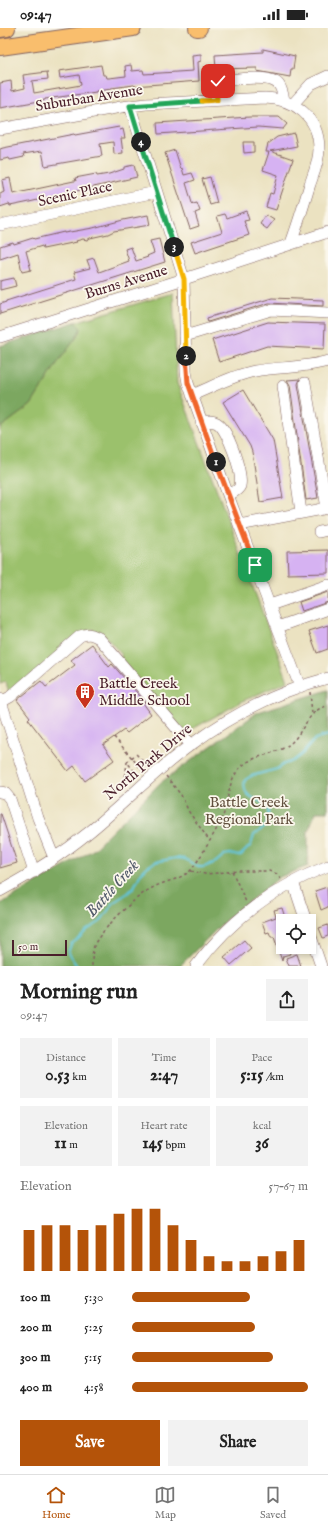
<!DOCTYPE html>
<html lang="en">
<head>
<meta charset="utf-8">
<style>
  :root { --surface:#fff; --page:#f2f2f2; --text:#222; --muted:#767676; --line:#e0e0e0; --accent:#b45309 }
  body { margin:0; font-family:"IM FELL English",serif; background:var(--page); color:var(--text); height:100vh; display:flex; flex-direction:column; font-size:15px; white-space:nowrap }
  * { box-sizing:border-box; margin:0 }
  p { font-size:13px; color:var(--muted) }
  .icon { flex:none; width:22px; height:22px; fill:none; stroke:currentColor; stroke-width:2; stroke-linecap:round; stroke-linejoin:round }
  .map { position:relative; height:938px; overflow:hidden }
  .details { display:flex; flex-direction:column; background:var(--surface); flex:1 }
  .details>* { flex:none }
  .controls { position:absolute; left:276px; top:886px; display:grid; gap:8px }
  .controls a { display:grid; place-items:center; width:40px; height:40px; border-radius:0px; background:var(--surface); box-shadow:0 2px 6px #0003; font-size:20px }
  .scale { position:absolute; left:12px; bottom:10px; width:55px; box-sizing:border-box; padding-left:4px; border:2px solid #4a1f2b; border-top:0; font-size:11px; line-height:14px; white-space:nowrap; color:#4a1f2b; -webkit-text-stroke:3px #fbf7ec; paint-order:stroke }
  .pin { position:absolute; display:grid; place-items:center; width:34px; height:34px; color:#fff; margin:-17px; border-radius:8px; box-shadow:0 2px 6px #0006 }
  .km { position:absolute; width:20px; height:20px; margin:-10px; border-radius:50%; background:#222; color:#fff; font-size:11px; line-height:20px; text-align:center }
  .round { display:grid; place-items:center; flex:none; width:42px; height:42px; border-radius:0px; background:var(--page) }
  .summary { display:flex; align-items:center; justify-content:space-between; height:68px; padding:0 20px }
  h1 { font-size:22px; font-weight:700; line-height:30px }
  .stats { display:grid; grid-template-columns:repeat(3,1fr); gap:6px; height:68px; padding:4px 20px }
  .stats div { display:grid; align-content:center; border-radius:0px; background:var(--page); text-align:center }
  .stats b { font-size:17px; font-weight:700 }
  .stats small { font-size:11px; font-weight:400 }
  .stats p { font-size:11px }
  .chart { height:112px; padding:8px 20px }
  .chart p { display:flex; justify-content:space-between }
  .chart svg { width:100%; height:72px; margin-top:4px; stroke:var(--accent); stroke-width:6 }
  .cta { display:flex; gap:8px; margin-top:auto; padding:8px 20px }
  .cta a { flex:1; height:46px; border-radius:0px; background:var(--accent); color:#fff; font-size:16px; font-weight:700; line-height:46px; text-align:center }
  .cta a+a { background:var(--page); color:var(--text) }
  ul { padding:0 20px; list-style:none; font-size:13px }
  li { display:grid; grid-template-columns:64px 48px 1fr; align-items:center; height:30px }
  li i { height:10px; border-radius:5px; background:var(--accent) }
  .status { display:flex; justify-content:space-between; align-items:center; height:28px; padding:0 20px; background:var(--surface); direction:ltr }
  .status svg { height:11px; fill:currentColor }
  .tabs { display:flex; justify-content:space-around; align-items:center; height:56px; border-top:1px solid var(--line); background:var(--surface); font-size:11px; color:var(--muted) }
  .tabs a { display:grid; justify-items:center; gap:2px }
  .tabs .on { color:var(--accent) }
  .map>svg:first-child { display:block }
  .green { fill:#9bc16c; stroke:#72704c }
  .forest { fill:#7ca760; stroke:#636346 }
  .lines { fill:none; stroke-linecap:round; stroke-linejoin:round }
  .stream { stroke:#5fc5dc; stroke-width:2 }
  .building { fill:#d6b2f2 }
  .minor-casing { stroke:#826360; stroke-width:12 }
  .highway-casing { stroke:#826360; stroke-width:18 }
  .path { stroke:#826360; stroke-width:1.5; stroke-dasharray:3 3; stroke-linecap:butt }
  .minor { stroke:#fff; stroke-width:11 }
  .highway { stroke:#f9be6d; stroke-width:16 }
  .split-1-casing { stroke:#fff; stroke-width:8 }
  .split-2-casing { stroke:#fff; stroke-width:8 }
  .split-3-casing { stroke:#fff; stroke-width:8 }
  .split-4-casing { stroke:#fff; stroke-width:8 }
  .split-5-casing { stroke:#fff; stroke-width:8 }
  .split-6-casing { stroke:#fff; stroke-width:8 }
  .split-1 { stroke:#f0652b; stroke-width:5 }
  .split-2 { stroke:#f0652b; stroke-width:5 }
  .split-3 { stroke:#f5b400; stroke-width:5 }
  .split-4 { stroke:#22a559; stroke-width:5 }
  .split-5 { stroke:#22a559; stroke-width:5 }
  .split-6 { stroke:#f5b400; stroke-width:5 }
  .labels { text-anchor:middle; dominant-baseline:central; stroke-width:3.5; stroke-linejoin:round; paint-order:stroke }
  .street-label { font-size:15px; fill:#4a1f2b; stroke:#fbf7ec }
  .poi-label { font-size:15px; fill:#4a1f2b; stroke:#fbf7ec; text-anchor:start }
  .park-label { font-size:15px; fill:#62503e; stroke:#fbf7ec }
  .water-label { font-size:16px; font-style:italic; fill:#515969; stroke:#fbf7ec }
</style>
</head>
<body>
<div class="status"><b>09:47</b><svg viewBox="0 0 49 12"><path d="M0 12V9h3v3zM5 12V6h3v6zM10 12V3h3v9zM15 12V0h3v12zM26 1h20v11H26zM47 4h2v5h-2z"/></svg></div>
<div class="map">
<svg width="328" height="938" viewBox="0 0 328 938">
  <rect width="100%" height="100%" fill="#fbf7ec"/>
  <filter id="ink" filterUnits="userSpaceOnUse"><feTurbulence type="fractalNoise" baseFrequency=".025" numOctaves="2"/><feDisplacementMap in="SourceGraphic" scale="8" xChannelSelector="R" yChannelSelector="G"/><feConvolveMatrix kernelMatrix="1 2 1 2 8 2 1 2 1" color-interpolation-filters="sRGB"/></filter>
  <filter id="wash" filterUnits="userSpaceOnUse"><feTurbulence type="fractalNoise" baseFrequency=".012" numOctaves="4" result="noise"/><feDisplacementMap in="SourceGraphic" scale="16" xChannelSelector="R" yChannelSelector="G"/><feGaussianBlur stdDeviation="0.9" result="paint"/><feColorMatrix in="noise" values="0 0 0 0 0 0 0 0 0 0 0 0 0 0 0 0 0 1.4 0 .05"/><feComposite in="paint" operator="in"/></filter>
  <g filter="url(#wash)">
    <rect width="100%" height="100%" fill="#ebe2c1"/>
    <path class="green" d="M173,265l4,90 111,298 -43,19 -60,33 -66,-75 3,-3 -17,-19 -14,-7 -82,64 -3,-11 -6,2v-256l31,-23 27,-43 18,-24 5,-9 -6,-7z"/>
    <path class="forest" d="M75,294l6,6 -5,10 -18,24 -27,43 -31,23v-82z
      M328,662v122h-12l-8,19v35l-28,11 -54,43 -46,46h-180v-62l93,-54 67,-67 98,-71z"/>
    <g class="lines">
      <path class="stream" d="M77,938l-9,-13 3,-9 6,-4 10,-10 13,-8 14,-20 14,-9 6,-6 7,-14 6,-6 8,-5 21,-4 9,1 13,8h6l12,-5 8,-7 6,-1 8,2 3,-1 10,-10 3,-10 12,-9c1,-5 3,-11 2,-16 -4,-14 -28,-8 -23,-30l6,-4 26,-7 7,-5 9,-3 9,-7 13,-15 13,-4"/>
    </g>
    <g id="blocks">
      <path class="building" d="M263,21l32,7 -2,13h-2l-1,8 -33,-6v-3l-41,1 -1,-14 48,-3z
        M201,26v7l-3,1 1,19 -65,5v-1l-23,3 1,1 -16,2v1l-51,7v1l-45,8v-25l11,-2 1,10 13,-3 -2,-13 24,-3 1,7 -16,2 2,12 47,-8 -2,-10 -19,3 -1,-7 42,-6 2,10h3l1,3h2l17,-2 -1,-10 6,-1 1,6 11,-1 1,4 49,-3 -1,-16z
        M250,89h29l8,7 -4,5 -25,-2 -100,7 -1,-11z
        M119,99l1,3 3,-1 2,9h-4l2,15 -9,1 -1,-12 -13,2 2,12 -40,7 -17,3 -3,-15 -19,3 1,3 -14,3 -1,-2 -9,2v-11l3,-1 71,-14 1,1z
        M294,105l3,13 -27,5 23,8 -17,51 -10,-3 4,-14 3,1 5,-19 -15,-5 6,-18h-3l2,-8 9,-7z
        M243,114h11v10l-10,1z
        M175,122l6,19 1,-1 2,7 8,-2 3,7 -9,3 6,20 1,1 4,-1 3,8 -5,2 4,13 -9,3 -25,-76z
        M134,137l3,12 -112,26 -15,3 -1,-2 -9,3v-13l4,-2 -2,-12 8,-2 3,16 61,-13h2l-1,-3 21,-4 1,2 12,-2 15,-5v-2z
        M210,149l7,26 -7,2 -8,-26z
        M246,183l3,9 -5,1 5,14 -54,18 -4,-11 31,-10 -5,-16 8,-2 2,4z
        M148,187l2,10 -36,6 -6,3 -18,4 -3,2 -4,-1 -7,2 1,1 -34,7 -1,-3 -16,5 5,19 -9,2 -4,-19 -18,6v-13l13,-4 1,2 19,-6 1,1 30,-7v1l29,-5 30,-8z
        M266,187l8,5 -7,9 -7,-5z
        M159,211l6,23 -165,52v-10l6,-2v-1l70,-22 -2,-7 16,-4 -3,-8 7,-2 5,14 30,-11 -4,-12 6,-2 5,14 12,-4 -1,-1 7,-3 -4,-12z
        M14,250l2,8 -16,4v-9z
        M272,270l51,2v6l-54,-3 -61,19 -1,-4z
        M268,294l57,2 -1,25 -57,-3 -48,16 -7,-22z
        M300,351l-2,5 20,114 -12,2 -16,-115 -3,-5z
        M243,362l30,50 10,58 -23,4 -8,-50 -2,-6 -27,-44z
        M328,522v23l-40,1 -1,-23z
        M328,564v10l-26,9 -3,-9z
        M328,597v24l-11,4 -8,-22z
        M92,616l17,23 3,-3 33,38 -2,1 8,11 -24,19 -3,-3 -21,15 11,15 -29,21 -11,-15 -6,5 -40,-52 2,-2 -13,-17 24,-19 5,6 29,-22 -4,-5z
        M0,786h1l16,49 -17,5z
        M327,859l1,20 -7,3 -6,-19z
        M282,880l4,13h-3v26h5l2,7 -7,2 -1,5 -8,-24h-3l-2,-5 -3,1 -4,-11 14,-5 -2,-7z
        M328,897v11l-5,2 -4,-10z
        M244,912l7,8 -20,17 -7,-8z
        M297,926l4,12h-12l-3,-8z"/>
    </g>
  </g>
  <g filter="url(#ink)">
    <use href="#blocks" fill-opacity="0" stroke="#826360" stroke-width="1"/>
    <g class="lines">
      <g class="minor-casing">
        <path id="minor" d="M217,72l-1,-17 2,-2c14,-1 52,-8 61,4 3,4 4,10 5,15
          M293,76l18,-20 17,-8
          M130,78l54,173 2,93 2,11 40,112 72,192
          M0,101l121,-22 25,-3 119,-6c30,1 54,19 54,51 0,12 -5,24 -9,35 -6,20 -12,40 -19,59
          M0,197l156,-33
          M185,308l86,-26 57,3
          M0,309l184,-58 144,-47
          M305,355l22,125
          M283,358l18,126
          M192,367c20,-8 41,-20 63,-24 24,-4 49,-3 73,-10
          M201,394c6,-1 11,-2 16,1 11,6 26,50 23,63 -2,5 -8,7 -12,9
          M239,497l89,-17
          M319,504l9,-2
          M270,577l58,-20
          M278,599l50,-18
          M0,670l38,120 16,40
          M1,674l9,-5 70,-61c8,-3 12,-2 19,2l92,107
          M0,764l5,1 5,6 24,73
          M293,854l13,39
          M0,863c31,-17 61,-36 88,-58 36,-29 67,-63 104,-89 41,-30 87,-53 136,-66
          M309,903l12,35
          M196,938c34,-46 78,-79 132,-100"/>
      </g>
      <g class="highway-casing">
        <path id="highway" d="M197,0h2
          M0,1l7,-1
          M0,19l133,-19"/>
      </g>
      <path class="path" d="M310,664l2,22
        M114,709l29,34
        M138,748l-11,-14 9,-8 12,13
        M166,748l15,19 8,17 20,28
        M124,760l3,-26
        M191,843l14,3 34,-3h30l8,3 4,5
        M232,843l14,31
        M92,938c0,-9 0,-19 5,-26 9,-14 40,-45 55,-52 12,-7 28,-8 38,-17 6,-5 30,-47 33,-55 5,-14 5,-31 13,-43 12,-20 42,-16 57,-32 11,-11 17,-33 35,-35"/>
      <use href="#minor" class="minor"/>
      <use href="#highway" class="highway"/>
    </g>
  </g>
  <g class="lines" filter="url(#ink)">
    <g class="split-1-casing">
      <path id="split-1" d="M216,434l39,103"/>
    </g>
    <g class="split-2-casing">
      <path id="split-2" d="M186,328l2,27 28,79"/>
    </g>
    <g class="split-3-casing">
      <path id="split-3" d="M174,219l10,32 2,77"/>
    </g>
    <g class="split-4-casing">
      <path id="split-4" d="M141,114l33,105"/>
    </g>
    <g class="split-5-casing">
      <path id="split-5" d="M141,114l-11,-36 72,-5"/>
    </g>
    <g class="split-6-casing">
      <path id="split-6" d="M202,73l15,-1 -1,-17 2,-2"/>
    </g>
    <use href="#split-1" class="split-1"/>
    <use href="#split-2" class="split-2"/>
    <use href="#split-3" class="split-3"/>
    <use href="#split-4" class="split-4"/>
    <use href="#split-5" class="split-5"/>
    <use href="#split-6" class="split-6"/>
  </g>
  <defs>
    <g id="building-pin" transform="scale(1)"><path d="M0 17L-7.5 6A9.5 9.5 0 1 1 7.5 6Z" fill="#c8321e" stroke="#fbf7ec"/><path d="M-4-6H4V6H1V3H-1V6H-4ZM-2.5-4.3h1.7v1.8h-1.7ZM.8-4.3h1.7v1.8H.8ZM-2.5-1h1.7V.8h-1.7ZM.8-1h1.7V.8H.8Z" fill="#fff"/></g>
  </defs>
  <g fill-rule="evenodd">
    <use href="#building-pin" x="85" y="664"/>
  </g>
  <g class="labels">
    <g class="street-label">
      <text transform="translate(89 70) rotate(-9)">Suburban Avenue</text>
      <text transform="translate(75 166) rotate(-12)">Scenic Place</text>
      <text transform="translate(126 254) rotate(-17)">Burns Avenue</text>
      <text transform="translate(148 734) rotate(-40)">North Park Drive</text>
    </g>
    <g class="poi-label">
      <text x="99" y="655">Battle Creek<tspan x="99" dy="17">Middle School</tspan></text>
    </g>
    <g class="park-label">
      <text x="249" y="774">Battle Creek<tspan x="249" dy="17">Regional Park</tspan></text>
    </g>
    <g class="water-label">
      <text transform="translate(113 861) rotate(-48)">Battle Creek</text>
    </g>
  </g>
</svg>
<div class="controls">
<a><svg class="icon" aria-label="locate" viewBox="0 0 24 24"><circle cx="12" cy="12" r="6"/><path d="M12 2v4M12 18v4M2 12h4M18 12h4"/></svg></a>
</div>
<div class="scale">50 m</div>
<div class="pin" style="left:255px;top:537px;background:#1e9e55"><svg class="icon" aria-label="arrive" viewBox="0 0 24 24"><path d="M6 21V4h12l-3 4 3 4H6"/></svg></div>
<div class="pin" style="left:218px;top:53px;background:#d93025"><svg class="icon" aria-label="check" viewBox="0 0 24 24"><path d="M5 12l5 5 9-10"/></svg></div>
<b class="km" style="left:216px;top:434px">1</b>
<b class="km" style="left:186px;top:328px">2</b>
<b class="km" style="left:174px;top:219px">3</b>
<b class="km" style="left:141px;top:114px">4</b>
</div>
<section class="details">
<div class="summary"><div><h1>Morning run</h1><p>09:47</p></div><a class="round"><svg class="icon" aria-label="share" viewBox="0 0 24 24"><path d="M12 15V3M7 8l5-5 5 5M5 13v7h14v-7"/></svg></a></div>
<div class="stats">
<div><p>Distance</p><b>0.53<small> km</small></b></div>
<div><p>Time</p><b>2:47</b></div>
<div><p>Pace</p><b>5:15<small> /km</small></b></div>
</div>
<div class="stats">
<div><p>Elevation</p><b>11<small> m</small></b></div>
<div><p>Heart rate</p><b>145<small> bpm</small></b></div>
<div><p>kcal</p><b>36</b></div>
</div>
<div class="chart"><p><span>Elevation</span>57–67 m</p>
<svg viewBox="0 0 160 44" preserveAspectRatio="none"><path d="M5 44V19M15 44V16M25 44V16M35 44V19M45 44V16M55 44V9M65 44V6M75 44V6M85 44V16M95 44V25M105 44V35M115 44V38M125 44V38M135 44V35M145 44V32M155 44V25"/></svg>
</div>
<ul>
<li><b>100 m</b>5:30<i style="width:67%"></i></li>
<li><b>200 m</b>5:25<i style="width:70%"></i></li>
<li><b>300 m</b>5:15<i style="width:80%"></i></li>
<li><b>400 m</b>4:58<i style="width:100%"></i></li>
</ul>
<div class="cta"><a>Save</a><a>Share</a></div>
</section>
<nav class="tabs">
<a class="on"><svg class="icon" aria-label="home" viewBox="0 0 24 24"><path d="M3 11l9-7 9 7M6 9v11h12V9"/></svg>Home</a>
<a><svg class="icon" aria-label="map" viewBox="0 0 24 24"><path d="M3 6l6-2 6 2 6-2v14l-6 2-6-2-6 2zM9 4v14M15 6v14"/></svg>Map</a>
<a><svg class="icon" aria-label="saved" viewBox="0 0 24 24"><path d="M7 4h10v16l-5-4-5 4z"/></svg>Saved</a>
</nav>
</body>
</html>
